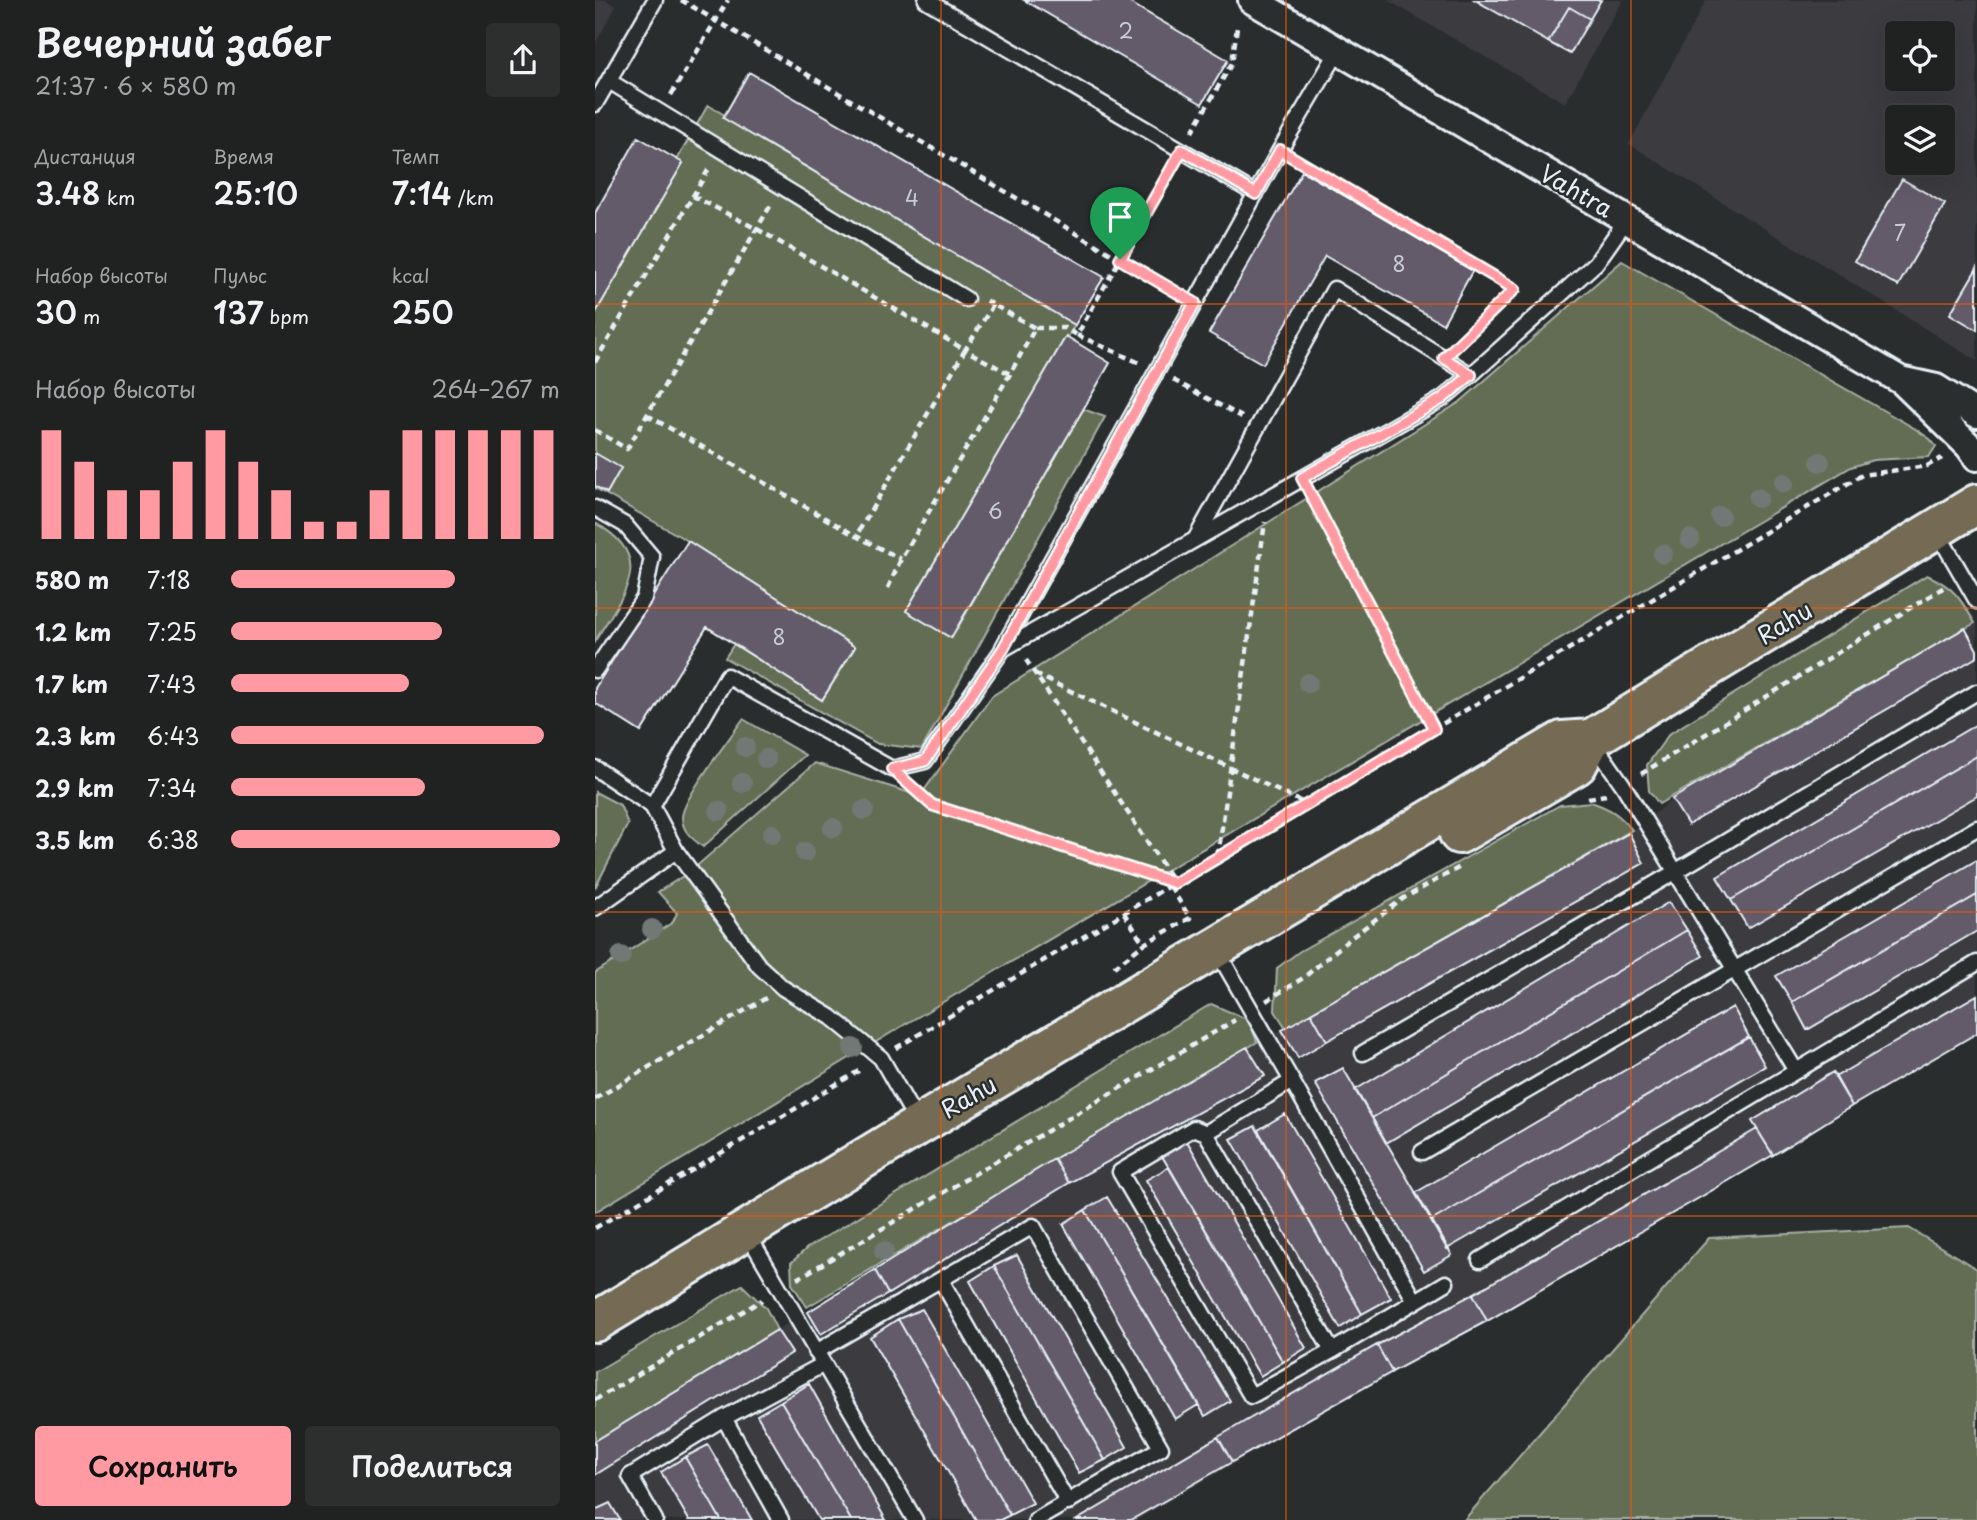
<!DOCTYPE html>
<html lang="ru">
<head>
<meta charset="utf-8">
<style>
  :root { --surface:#202222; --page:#2d2f2f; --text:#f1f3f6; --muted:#a2a4a5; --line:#3d3f40; --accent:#ff9aa2 }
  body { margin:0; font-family:"Playpen Sans",sans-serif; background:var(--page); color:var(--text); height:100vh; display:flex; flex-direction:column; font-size:26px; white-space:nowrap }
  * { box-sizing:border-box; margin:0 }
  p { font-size:23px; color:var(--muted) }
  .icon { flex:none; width:38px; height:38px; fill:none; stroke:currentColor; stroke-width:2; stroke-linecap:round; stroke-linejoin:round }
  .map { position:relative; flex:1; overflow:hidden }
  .sheet { display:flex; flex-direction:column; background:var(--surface); width:595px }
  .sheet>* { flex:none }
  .controls { position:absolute; left:1290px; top:21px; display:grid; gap:14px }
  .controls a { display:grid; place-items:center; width:70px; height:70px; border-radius:7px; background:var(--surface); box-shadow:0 7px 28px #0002,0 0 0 2px var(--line); font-size:35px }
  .pin { position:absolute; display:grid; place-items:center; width:60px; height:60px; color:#fff; margin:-72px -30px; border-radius:50% 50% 50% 0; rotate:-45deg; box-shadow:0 0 7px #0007 }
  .pin .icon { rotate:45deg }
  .round { display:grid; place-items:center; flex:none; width:74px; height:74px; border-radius:7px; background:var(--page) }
  .head { display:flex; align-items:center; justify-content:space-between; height:119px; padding:0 35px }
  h1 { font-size:38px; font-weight:600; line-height:52px }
  .metrics { display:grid; grid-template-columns:repeat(3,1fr); gap:10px; height:119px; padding:7px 35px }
  .metrics div { display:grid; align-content:center }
  .metrics b { font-size:30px; font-weight:600 }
  .metrics small { font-size:19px; font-weight:400 }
  .metrics p { font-size:19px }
  .chart { height:196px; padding:14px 35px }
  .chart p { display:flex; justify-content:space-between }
  .chart svg { width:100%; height:126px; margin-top:7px; stroke:var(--accent); stroke-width:6 }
  .button { display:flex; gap:14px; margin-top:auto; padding:14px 35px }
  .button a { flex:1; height:80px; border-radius:7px; background:var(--accent); color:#111; font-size:28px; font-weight:600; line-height:80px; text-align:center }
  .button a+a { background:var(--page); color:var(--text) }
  ul { padding:0 35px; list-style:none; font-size:23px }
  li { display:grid; grid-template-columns:112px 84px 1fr; align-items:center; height:52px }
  li i { height:18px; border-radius:9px; background:var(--accent) }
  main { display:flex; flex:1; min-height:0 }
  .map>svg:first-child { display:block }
  .built { fill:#3b3a40; fill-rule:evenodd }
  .green { fill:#636d53; stroke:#a6afa6; stroke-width:2 }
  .building { fill:#635a6a; stroke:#e8f1f8; stroke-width:2 }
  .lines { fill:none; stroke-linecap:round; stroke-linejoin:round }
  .service-casing { stroke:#e8f1f8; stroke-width:19 }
  .minor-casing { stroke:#e8f1f8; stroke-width:32 }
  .trunk-casing { stroke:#e8f1f8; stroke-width:44 }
  .path { stroke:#e8f1f8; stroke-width:4.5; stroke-dasharray:7 5; stroke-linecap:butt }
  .service { stroke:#2a2d2e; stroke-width:14 }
  .minor { stroke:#2a2d2e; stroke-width:26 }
  .trunk { stroke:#746b52; stroke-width:38 }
  .tree { fill:#727874 }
  .route-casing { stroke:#fff; stroke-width:14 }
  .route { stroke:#ff9aa2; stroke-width:9 }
  .grid { fill:none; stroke:#e8590c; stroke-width:2; stroke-opacity:0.55 }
  .labels { text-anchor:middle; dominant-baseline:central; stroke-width:5; stroke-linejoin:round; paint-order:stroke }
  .number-label { font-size:21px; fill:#c7cbd4 }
  .street-label { font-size:24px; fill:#e8f1f8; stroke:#2a2d2e }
</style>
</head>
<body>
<main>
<section class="sheet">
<div class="head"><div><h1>Вечерний забег</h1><p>21:37 · 6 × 580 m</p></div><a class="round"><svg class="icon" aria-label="share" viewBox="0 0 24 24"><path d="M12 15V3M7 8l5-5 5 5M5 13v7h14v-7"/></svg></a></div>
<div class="metrics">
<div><p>Дистанция</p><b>3.48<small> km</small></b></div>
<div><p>Время</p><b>25:10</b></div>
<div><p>Темп</p><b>7:14<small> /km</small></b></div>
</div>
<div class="metrics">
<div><p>Набор высоты</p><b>30<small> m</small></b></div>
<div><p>Пульс</p><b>137<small> bpm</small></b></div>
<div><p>kcal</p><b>250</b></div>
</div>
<div class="chart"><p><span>Набор высоты</span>264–267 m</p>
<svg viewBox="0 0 160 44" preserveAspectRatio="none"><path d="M5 44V6M15 44V17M25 44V27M35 44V27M45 44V17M55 44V6M65 44V17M75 44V27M85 44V38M95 44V38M105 44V27M115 44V6M125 44V6M135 44V6M145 44V6M155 44V6"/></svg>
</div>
<ul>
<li><b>580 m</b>7:18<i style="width:68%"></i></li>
<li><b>1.2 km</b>7:25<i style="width:64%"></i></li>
<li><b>1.7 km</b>7:43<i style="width:54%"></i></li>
<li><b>2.3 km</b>6:43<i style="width:95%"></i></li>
<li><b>2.9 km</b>7:34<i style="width:59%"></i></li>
<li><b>3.5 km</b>6:38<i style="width:100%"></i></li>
</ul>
<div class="button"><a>Сохранить</a><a>Поделиться</a></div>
</section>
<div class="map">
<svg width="1382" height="1520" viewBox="0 0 1382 1520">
  <rect width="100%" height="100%" fill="#2a2d2e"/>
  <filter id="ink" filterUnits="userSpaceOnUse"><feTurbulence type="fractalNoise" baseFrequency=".0143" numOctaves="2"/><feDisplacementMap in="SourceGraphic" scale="14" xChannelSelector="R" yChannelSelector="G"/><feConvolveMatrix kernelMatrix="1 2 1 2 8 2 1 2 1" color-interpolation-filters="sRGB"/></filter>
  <g filter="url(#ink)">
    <path class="built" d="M0,0h11l10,6 -21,38z
      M792,0h236l-58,103z
      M1111,0h271v361l-348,-217zM1302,33h46v46h-46zM1302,117h46v46h-46z
      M1382,622v411l-841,487h-541v-79l280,-171 372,-223 35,-17 347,-197 44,-34z"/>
    <path class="green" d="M113,105l367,220 -169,286 46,27 131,-229 22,8 -183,332 -44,-5 -153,-86 9,-14 88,56 33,-53 -167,-106 -93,-53v-183z
      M1027,261l292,167 16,11 6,7 -7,11 -56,3 -22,7 -947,558 -309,187v-239l78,-51 4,-9 -19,-21 33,-21 124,-108 105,33 72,-100 468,-294z
      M0,523c64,35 27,73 0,118z
      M1332,575c27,12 33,23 48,48l-316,181 -10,-13 -2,-26 22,-31z
      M148,719l62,36 -102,92c-10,-8 -21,-15 -21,-30 1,-19 48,-79 61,-98z
      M0,792l25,13 8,19 -33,64z
      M996,802c20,7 28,12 41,28l-346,198 -11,-17 2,-43 23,-17 260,-146z
      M616,1004l38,16 8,22 -450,265 -15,-23 -1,-21 16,-15z
      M1314,1228l68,41v251h-513l245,-282z
      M147,1285l24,23 11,22 -182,111v-69z"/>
    <path class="building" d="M429,0h101l103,60 -26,44z
      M880,0h126l-11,19 -21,-12 -21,35z
      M974,7l21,12 -20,35 -22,-12z
      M154,72l355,205 -29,48 -352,-207z
      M43,137l45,26 -88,151v-101z
      M707,171l171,99 -30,54 -118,-68 -62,108 -54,-31z
      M1307,179l43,25 -47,82 -43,-25z
      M1382,268v62l-27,-16z
      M471,336l44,27 -159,275 -45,-27z
      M0,453l26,15 -14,25 -12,-7z
      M93,541l167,106 -33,53 -115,-73 -66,105 -46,-29v-15z
      M1370,628l12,22v7l-289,168 -16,-26z
      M1382,724v32l-246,144 -14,-23z
      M1382,756v40l-229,132 -17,-28z
      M1034,833l15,30 -317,178 -16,-28z
      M1382,860v35l-185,107 -16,-26z
      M1382,895v36l-170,99 -15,-28z
      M1074,902l18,28 -315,188 -17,-28z
      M1092,930l16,26 -317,187 -14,-25z
      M1382,995v38l-125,73 -17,-29z
      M1138,1007l16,30 -318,184 -16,-28z
      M716,1013l16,28 -29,17 -16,-28z
      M1154,1037l16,29 -318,183 -16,-28z
      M652,1047l18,29 -196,107 -15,-24z
      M748,1068l109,187 -28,16 -109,-188z
      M1238,1072l19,34 -79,49 -21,-34z
      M690,1114l106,184 -29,16 -104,-184z
      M660,1126l107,188 -22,14 -109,-189z
      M1162,1129l16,26 -286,166 -14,-27z
      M592,1141l119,207 -23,14 -121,-206z
      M459,1159l15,24 -181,111 -13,-24z
      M574,1167l114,195 -23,14 -114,-196z
      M512,1197l123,204 -25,15 -120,-206z
      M490,1210l113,195 -23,14 -112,-195z
      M422,1255l110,192 -22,13 -111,-194z
      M399,1266l111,194 -26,13 -109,-192z
      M280,1270l13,24 -67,40 -13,-22z
      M878,1294l14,27 -95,51 -15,-27z
      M327,1309l111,194 -23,12 -112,-196z
      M303,1319l112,196 -10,5h-24l-106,-183z
      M182,1330l15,23 -197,122v-34z
      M782,1345l15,27 -160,90 -14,-25z
      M214,1384l77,136h-35l-70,-119z
      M186,1401l70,119h-32l-62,-105z
      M623,1437l14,25 -101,58h-54z
      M113,1445l44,75h-31l-36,-63z
      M90,1457l36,63h-32l-28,-48z
      M15,1503l10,17h-25v-10z"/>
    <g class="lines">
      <g class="service-casing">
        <path id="service" d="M331,0l330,194
          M14,81l357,218
          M0,104l60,-104
          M0,508l30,17 27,32 -8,41 -49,72
          M1341,530l41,71
          M601,538l138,-249 137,86
          M408,647l277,-497 58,-99
          M998,742l30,43 173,286
          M0,768l57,38 24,45 83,115 24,22 48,29 50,41 38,67
          M57,806l75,-130 165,93 33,-8 78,-112 439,-250 29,-24 125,-112 31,-44
          M0,908l81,-57
          M621,949l76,132 123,220
          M768,1053l312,-181 302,-180
          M611,1133l126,218 -81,45 -131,-224 74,-44 12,5 86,-52
          M827,1152l555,-324
          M151,1231l169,289
          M885,1260l497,-297
          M346,1280l127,223
          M737,1351l114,-68
          M221,1352l217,-126 128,222 -125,72
          M129,1418l57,102
          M60,1520l-25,-44 94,-58 100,-54"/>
      </g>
      <g class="minor-casing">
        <path id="minor" d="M657,0l650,381 67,65 8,11
          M1309,381l32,7 41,26"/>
      </g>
      <g class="trunk-casing">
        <path id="trunk" d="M864,834l118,-69 14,-26
          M0,1322l324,-197 643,-384 29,-2 386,-235"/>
      </g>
      <path class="path" d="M86,0l498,294
        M76,95l57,-95
        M597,132l40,-69 5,-36
        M702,161l218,128 -55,54
        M98,196l64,33 208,121 -109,186
        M398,305l-28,45 45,24
        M440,328h30l12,7 95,-168
        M482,335l63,28
        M0,362l115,-195
        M578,380l69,37
        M52,415l209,121 45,23
        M0,430l32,19 145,-246
        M716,495l123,233
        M293,588l13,-29 109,-185 25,-46 -50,-28
        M431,660l148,222
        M440,674l271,130
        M1046,774l305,-188
        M314,784l23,21 242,78
        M993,798l18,-3
        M623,856l47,-334
        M529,913l20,31
        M519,967l30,-23 46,-26 -20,-32
        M671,1001l37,-23 49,-41 52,-39 56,-31
        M301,1048l966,-573 65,-9 15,-8
        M0,1099l171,-101
        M0,1228l267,-159
        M202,1279l438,-259
        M0,1400l167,-100"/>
      <use href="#service" class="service"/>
      <use href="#minor" class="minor"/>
      <use href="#trunk" class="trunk"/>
    </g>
    <g class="tree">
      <circle cx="1225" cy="462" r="10"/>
      <circle cx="1189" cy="483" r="10"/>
      <circle cx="1163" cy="498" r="10"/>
      <circle cx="1125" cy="516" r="10"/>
      <circle cx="1095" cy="539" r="10"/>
      <circle cx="1068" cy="554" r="10"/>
      <circle cx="713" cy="683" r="10"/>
      <circle cx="150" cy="747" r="10"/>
      <circle cx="171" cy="759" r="10"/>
      <circle cx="147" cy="783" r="10"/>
      <circle cx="269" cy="810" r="10"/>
      <circle cx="124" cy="811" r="10"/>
      <circle cx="238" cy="828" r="10"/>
      <circle cx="177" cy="834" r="10"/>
      <circle cx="210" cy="852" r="10"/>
      <circle cx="57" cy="929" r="10"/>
      <circle cx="26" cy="956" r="10"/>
      <circle cx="258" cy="1048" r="10"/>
      <circle cx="289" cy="1251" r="10"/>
    </g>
  </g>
  <g class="lines" filter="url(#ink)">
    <g class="route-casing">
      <path id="route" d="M587,150l74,44 24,-44 235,139 -71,69 27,17 -29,24 -140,79 132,251 -259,154 -243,-78 -40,-36 33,-8 78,-112 192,-346 -75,-44z"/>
    </g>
    <use href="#route" class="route"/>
  </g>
  <path class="grid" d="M346,0v1520M691,0v1520M1036,0v1520M0,304h1382M0,608h1382M0,912h1382M0,1216h1382"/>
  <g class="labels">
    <g class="number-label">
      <text x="531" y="30">2</text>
      <text x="317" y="197">4</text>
      <text x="1305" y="232">7</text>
      <text x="804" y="263">8</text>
      <text x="400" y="510">6</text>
      <text x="184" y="636">8</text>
    </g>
    <g class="street-label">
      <text transform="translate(982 190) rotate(30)">Vahtra</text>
      <text transform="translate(1189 622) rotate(-31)">Rahu</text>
      <text transform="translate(373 1096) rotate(-30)">Rahu</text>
    </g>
  </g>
</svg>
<div class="controls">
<a><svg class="icon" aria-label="locate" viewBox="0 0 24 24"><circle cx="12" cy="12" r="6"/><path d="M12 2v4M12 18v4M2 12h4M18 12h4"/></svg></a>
<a><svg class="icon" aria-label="layers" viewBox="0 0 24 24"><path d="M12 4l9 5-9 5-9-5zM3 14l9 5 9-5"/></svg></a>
</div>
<div class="pin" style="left:525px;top:259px;background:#1e9e55"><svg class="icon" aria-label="arrive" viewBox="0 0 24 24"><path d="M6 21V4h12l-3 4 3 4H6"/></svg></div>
</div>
</main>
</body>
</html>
